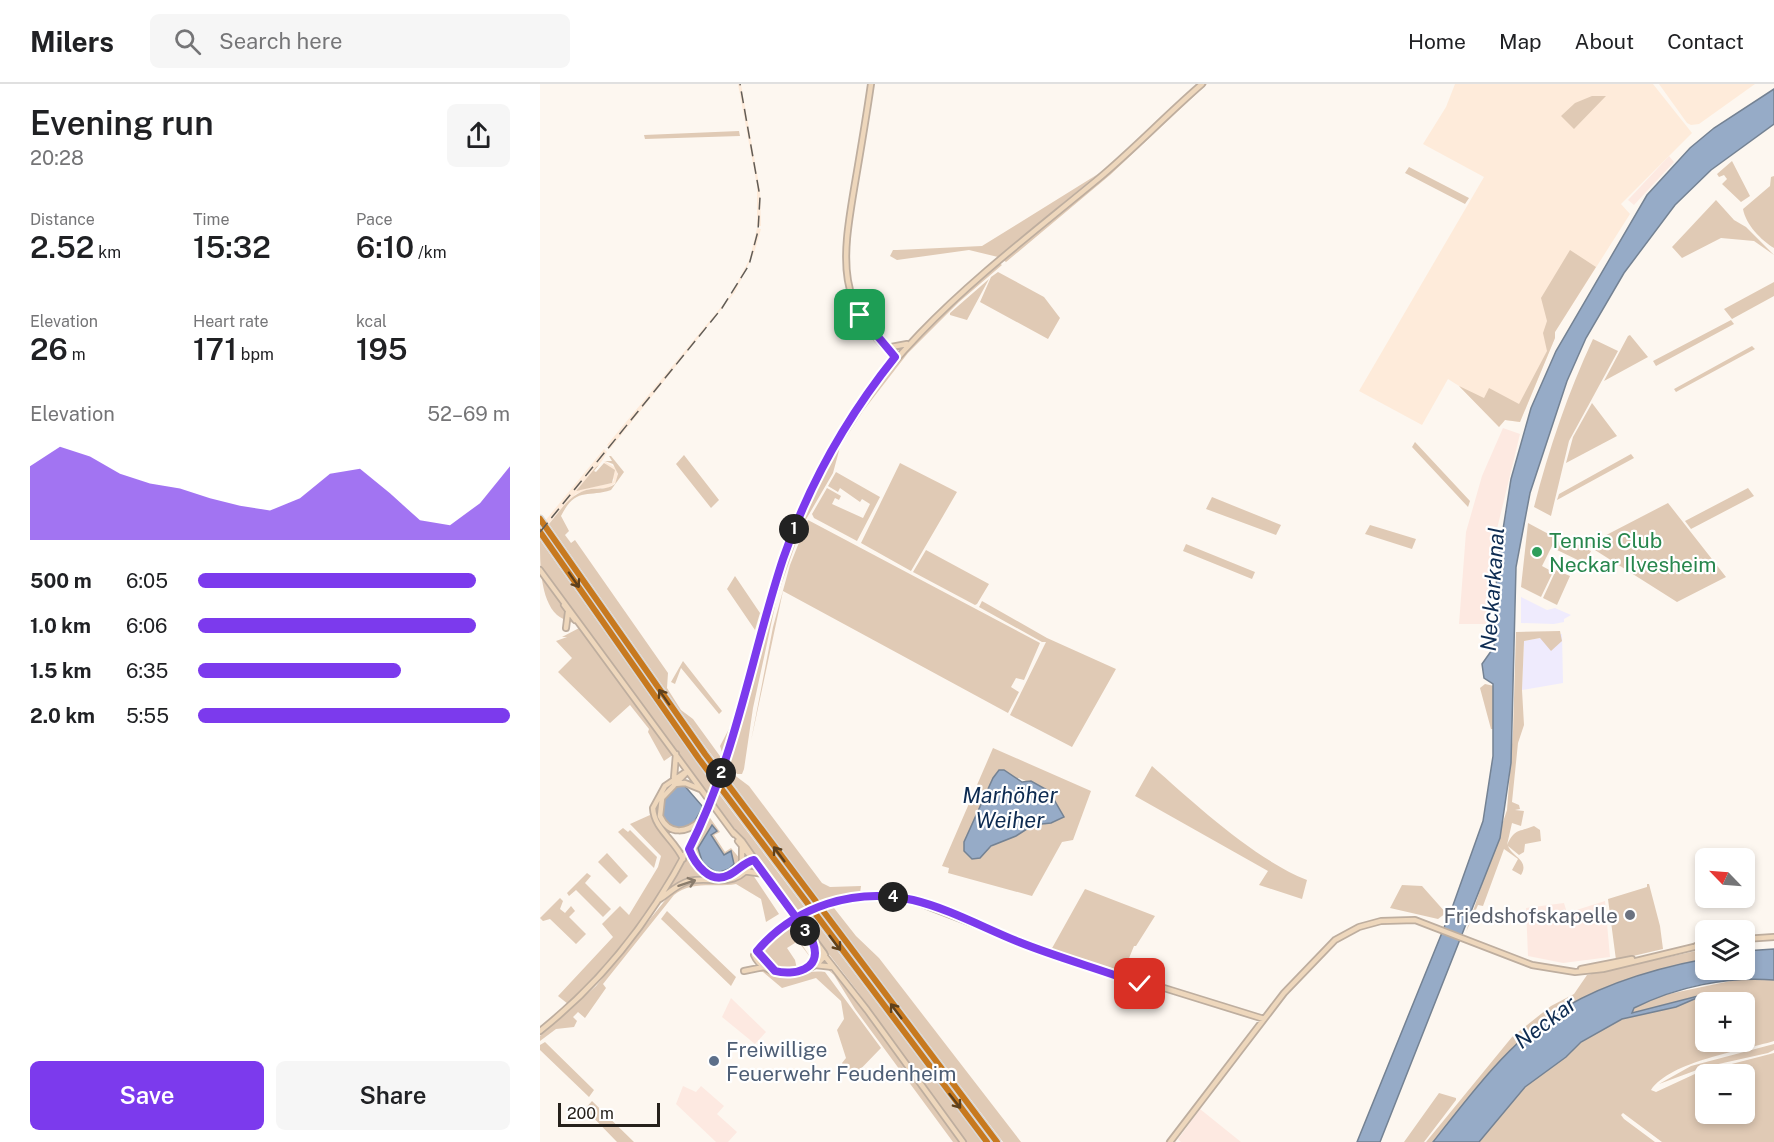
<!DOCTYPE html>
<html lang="en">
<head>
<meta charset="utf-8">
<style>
  :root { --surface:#fff; --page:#f6f6f6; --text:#202124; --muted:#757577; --line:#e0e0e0; --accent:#7c3aed }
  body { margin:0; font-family:"Public Sans",sans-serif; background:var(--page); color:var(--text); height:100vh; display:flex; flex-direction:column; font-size:22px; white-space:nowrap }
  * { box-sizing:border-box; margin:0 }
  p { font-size:20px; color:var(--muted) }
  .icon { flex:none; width:33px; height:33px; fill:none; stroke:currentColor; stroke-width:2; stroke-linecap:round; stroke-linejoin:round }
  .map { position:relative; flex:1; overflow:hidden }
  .side { display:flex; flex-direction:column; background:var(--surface); width:540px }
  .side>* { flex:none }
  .needle { width:39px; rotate:295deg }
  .buttons { position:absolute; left:1155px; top:764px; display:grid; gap:12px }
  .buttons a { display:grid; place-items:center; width:60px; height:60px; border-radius:9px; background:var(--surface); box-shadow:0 3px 9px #0003; font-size:30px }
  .scale { position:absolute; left:18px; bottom:15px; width:102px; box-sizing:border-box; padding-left:6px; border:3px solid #26211b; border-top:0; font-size:16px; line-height:21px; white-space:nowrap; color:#26211b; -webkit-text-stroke:4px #fff; paint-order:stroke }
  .pin { position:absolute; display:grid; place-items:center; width:51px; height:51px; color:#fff; margin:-26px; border-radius:12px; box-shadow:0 3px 9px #0006 }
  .km { position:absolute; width:30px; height:30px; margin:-15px; border-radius:50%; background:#222; color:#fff; font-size:16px; line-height:30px; text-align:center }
  .round { display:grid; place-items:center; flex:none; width:63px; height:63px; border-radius:9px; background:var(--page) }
  .head { display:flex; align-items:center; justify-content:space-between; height:102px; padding:0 30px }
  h1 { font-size:33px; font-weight:600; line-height:45px }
  .metrics { display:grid; grid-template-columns:repeat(3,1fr); gap:9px; height:102px; padding:6px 30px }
  .metrics div { display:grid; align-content:center }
  .metrics b { font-size:30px; font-weight:600 }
  .metrics small { font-size:16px; font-weight:400 }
  .metrics p { font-size:16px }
  .chart { height:168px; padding:12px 30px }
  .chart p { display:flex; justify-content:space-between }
  .chart svg { width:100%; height:108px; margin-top:6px; fill:var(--accent); opacity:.7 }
  .primary-button { display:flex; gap:12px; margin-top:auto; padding:12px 30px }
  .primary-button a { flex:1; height:69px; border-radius:9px; background:var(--accent); color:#fff; font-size:24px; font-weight:600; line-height:69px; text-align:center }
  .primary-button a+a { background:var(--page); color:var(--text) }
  ul { padding:0 30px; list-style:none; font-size:20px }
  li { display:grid; grid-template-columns:96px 72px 1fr; align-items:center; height:45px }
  li i { height:15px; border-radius:8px; background:var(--accent) }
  header { display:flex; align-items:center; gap:36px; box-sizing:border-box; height:84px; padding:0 30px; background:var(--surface); border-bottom:2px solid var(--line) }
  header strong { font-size:28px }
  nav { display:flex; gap:33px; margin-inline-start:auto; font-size:21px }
  .search { width:420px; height:54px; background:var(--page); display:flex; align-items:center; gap:15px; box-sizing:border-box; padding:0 21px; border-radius:9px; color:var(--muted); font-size:22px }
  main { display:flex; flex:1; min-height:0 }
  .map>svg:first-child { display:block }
  .commercial { fill:#fde9e1 }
  .built { fill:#feebda }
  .education { fill:#efebfd }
  .green { fill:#e0cab5; fill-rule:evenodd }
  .water { fill:#96abc7; stroke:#748293; stroke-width:1.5 }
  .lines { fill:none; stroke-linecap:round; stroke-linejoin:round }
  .secondary-casing { stroke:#beae9f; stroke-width:8 }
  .highway-casing { stroke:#d8d7d6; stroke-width:9 }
  .secondary { stroke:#eed7bc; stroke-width:4.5 }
  .highway { stroke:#c7791f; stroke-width:6 }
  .rail { stroke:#615c56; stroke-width:1.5; stroke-dasharray:12 6; stroke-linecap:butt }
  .secondary-bridge-casing { stroke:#beae9f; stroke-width:8; stroke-linecap:butt }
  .secondary-bridge { stroke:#eed7bc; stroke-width:4.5 }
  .oneway { stroke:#5e401c }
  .oneway2 { stroke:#8a7c6c }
  .route-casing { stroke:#fff; stroke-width:12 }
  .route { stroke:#7c3aed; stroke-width:8 }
  .leisure-dot { fill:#2e9e5b; stroke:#fff; stroke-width:2 }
  .worship-dot { fill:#6b7280; stroke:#fff; stroke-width:2 }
  .service-dot { fill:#5c6f8a; stroke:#fff; stroke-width:2 }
  .labels { text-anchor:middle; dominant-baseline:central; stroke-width:4.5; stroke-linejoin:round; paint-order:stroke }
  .leisure-label { font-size:21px; fill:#27864d; stroke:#fff; text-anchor:start }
  .worship-label { font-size:21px; fill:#5b616d; stroke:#fff; text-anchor:end }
  .service-label { font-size:21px; fill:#4e5e75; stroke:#fff; text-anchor:start }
  .water-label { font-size:22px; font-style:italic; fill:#0d2b51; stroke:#fff }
</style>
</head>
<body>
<header>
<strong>Milers</strong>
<div class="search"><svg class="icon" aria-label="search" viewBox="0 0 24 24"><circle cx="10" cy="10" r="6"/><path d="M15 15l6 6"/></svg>Search here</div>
<nav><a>Home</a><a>Map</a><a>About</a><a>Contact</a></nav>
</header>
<main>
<section class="side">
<div class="head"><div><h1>Evening run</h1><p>20:28</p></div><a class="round"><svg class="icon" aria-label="share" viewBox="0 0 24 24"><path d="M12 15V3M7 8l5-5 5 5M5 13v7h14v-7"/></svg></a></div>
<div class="metrics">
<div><p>Distance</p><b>2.52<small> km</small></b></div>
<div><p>Time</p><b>15:32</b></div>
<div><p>Pace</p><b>6:10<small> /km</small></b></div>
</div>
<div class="metrics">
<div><p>Elevation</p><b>26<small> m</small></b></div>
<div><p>Heart rate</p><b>171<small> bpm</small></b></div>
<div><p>kcal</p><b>195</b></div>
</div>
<div class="chart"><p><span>Elevation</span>52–69 m</p>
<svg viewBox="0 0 160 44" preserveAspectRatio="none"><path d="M0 44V14L10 6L20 10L30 17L40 21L50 23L60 27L70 30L80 32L90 27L100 17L110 15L120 25L130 36L140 38L150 29L160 14V44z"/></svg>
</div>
<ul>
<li><b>500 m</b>6:05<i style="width:89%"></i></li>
<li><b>1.0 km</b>6:06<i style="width:89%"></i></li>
<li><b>1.5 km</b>6:35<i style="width:65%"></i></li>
<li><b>2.0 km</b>5:55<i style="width:100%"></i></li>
</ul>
<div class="primary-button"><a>Save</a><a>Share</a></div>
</section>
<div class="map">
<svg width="1234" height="1058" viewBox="0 0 1234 1058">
  <rect width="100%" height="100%" fill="#fdf7f0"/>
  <path class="commercial" d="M1129,72l5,6 -40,43 -6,-5z
    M963,344l17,6 -23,95 -9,95h-29l7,-92 16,-56z
    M1065,817l5,56 -47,6 -35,-7 -2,-48 38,-5 3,10z
    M191,914l35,34 -11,12 -33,-27z
    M143,1002l13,6 5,-6 23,20 -7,8 20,18 -9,10h-12l-40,-38z
    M660,1025l41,33h-60l-3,-3z"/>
  <path class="built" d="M198,0h3l19,106 1,36h-4v-40z
    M915,0h198l39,49 -71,71 9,10 -75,118v6l-35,84 -15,-2 -6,7 -40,-41 -11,-7 -26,46 -63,-34 125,-214 -61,-33 23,-37z
    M1119,0h96l-56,40 -8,1 -4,-2z
    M217,144l4,1 -7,24 -19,39 -125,157 -3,-4 124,-150 19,-37z
    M64,365l3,3 -5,9 -25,29 35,-7 2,-3 -10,-19 12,7 2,8 -3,7 -7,5 -19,1 -13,5 -36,39v-6z"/>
  <path class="education" d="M981,513l26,13 8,-2 16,7 -7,4v3l-10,2 -33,-1z
    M1022,550l1,49 -41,7 2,-49z"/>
  <path class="green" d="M665,0h2l-97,91 -104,87 -3,-2 107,-89z
    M1052,12h14l-32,33 -13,-13 14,-13z
    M199,47l1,5 -95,3 -1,-4z
    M1192,77l18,35 -9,6 -19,-18 5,-5 -3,-4 -5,2 -2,-3z
    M869,83l60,31 -4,6 -60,-31z
    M558,90l-100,83 -29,-7 -72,10 -7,-4 3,-6h4l85,-4z
    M1234,92v72c-13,-8 -28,-23 -31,-39l27,-23 1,-9z
    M1176,116l18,20 12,7 28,28 -20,-14 -33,-3 -39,20 -10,-11z
    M1030,166l26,17 -41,65v6l-35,84 -15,-2 -6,7 -40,-41 25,12 5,-10 30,16 28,-53 -4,-18 4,-12 -6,-23z
    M459,179l3,2 -43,37 -51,51 -45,58 -23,36 -7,26 -32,55 -24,69 -24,111 -9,61 -2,5h-5l-8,-10c18,-55 28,-112 45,-167 44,-145 110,-237 225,-334z
    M458,188l46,25 16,21 -12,21 -68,-37 11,-25z
    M449,195l-22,41 -17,-5v-2z
    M1234,198v14l-42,23 -8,-10z
    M1191,236l3,4 -78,42 -3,-5z
    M1090,251l18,22 -44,24 24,-45z
    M1053,255l25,12 -49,90 -18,75 -17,-9c15,-59 34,-114 59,-168z
    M1212,262l3,3 -79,43 -2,-3z
    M1052,319l25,33 -51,27 7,-26z
    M875,358l55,59 -2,6 -56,-60z
    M1091,370l3,4 -77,42 2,-6z
    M144,371l35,45 -8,8 -35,-44z
    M69,372h2l13,16 -13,18c-23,8 -35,-4 -50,26l8,15 -4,4 6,8 4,-3 93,133 -1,15 14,22 12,9 40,55 16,12 73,97 8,4 31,-1 -1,7 -40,8 -118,-159 -153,-218c12,-14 22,-32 42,-35 9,-1 15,1 24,-5l3,-10 -5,-10 -8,-3h7z
    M64,379l11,7 -3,13 -36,8 20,-24 3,-2 -5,6 2,1z
    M360,379l57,29 -46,79 -50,-28z
    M296,388l44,25 -23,44 -43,-23 -2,-4 15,-26 14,8 -2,4 -4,-2 -3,6 31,14 7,-14 -8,-5 -2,3 -20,-14 -2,4 -10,-6z
    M1208,404l6,8 -63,33 -6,-8z
    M672,413l69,28 -5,10 -70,-26z
    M1128,419l58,74 -49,25 -90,-57z
    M268,436l232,123 -16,37 -8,-2 -5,9 8,5 -11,21 -225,-122 -32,150 22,-114 17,-62z
    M988,439l28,15 -14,28 11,6 -12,25 -20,-10z
    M830,441l46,14 -4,10 -47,-15z
    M1021,453l30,14 -7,12 -29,-14z
    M0,456l179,254 263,348h-17l-107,-150 -57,-74 5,-3 -4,-5 -5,2 -120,-160 -13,9 -16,-29 1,-3 -19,-24 -20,18 -52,-51 14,-14 -16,-17 11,-4h-5l21,-11c-8,-3 -19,-5 -26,-11 -17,-16 -17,-52 -17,-75z
    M646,460l69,28 -3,7 -69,-28z
    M386,466l63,34 -12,20 -2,1 -62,-33z
    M1016,486l14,6 -13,29 -14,-7z
    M195,492l25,37 -5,17 -28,-41z
    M229,504l2,1 -32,122 -16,44 -3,-9 10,-19z
    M442,517l65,37 69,31 -44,78 -62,-32 36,-73h-4l-63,-35z
    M1020,547l2,10 -11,10 -11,-13 -16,3 -2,49 2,35 -6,18 -6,59 7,3 1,4 -5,1 9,1 -3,15 -9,-3 -5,22c8,-16 9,-12 27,-19l6,4 1,11 -16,3 -1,8 -5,3 -11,-9c4,11 22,14 13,29l-9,-5 6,-11 -14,-10 -21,57 -5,-1 -12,27 41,-122 6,-78 3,-100z
    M143,577l39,50 -3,3 -38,-46 -6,16 -4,-2z
    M945,600l9,2v43h-3l-11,-41z
    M453,664l98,43 -18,49 -11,2 -30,54 -84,-23 1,-5 -7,-2zM453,694h26l30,13 2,32c-18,2 -63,20 -71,35l-12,-24z
    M612,682c43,38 102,93 155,114l-5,19 -43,-14 9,-14 -133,-75z
    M110,731c8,13 32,32 29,48l-54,80 -57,61 -10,-8 55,-59 -11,-13 18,-18 9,9 29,-48 3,-11 -31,-32z
    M168,731l12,17 -6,3 11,17 6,-4 10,12c-11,30 -51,10 -49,-11 1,-11 11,-25 16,-34z
    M83,744l5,4 2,-2 27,27 -3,11 -36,-36z
    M67,769l21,23 -8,8 -22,-22z
    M149,770c18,30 32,32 58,9l2,2c-8,6 -15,13 -25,15 -27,6 -28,-11 -58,13z
    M211,788l28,42 -13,8 -5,-23 -25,-15c-21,4 -44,-4 -62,11l-71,89 3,4 -21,30 -7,-6 -5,5 4,4 -3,6 -18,2 -16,12v-5l56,-50 75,-93 19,-10 33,1z
    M47,789l4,3 -6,7 26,26 -8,8 -27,-27 -7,6 -2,-3z
    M1107,800h2l11,42 3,23 -47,11 -8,-61 39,-12z
    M862,801l20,1 24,27 -8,6 -48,-11z
    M545,805l70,27 -19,30h-2l-9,22 -7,2 -67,-20z
    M20,814l3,3 -3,8 5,4 6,-7 4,5 -6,6 17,17 -10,10 -26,-25 -7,2 -3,-3z
    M325,814v2l-20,3 -11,5 22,28 23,22 142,184h-18l-178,-235 20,-7z
    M127,827l69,66 -5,9 -70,-67z
    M249,842l22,32 -7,6 6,-7 -12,-16 -11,7 8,12 2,9c-15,3 -24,-3 -34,-14v-4z
    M1165,865v10c-53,10 -112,28 -157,59 -45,32 -81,81 -115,124h-7l86,-105 39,-31 23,-12 13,-19z
    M285,883c20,7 116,148 136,175h-8l-98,-133 -21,-34z
    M224,885c34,16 32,0 61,3l56,76 -31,32 -8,-17 4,-5 -9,-28 7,-11 -3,-18 -25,-23 -34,10 -19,-16 -7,-1z
    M1205,894l29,2v61c-33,10 -103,20 -123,49l5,2 41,-19 77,-20v89h-112l-39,-29 -2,2 3,4 31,23h-176l46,-55 41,-30 15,-15 41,-23 54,-12 27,-12 -71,18 2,-5 25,-12zM1166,918h38v39h-38zM1166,990h38v39h-38z
    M5,958l49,48 -5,7 -49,-47v-5z
    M1234,960v6l-6,3 -63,14 -46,17 32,-18z
    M899,1009l17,5v2l-32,42h-20z
    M52,1017l42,41h-17l-32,-33z"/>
  <path class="water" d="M1234,5v35l-63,46 -36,35 -51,68 -38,65 -19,43 -37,112 -14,74 -5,196 -11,75 -120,304h-23l95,-234 31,-87 10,-65v-72l-9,-6 -2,-14 12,-17 3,-80 14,-88 20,-71 25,-57 91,-156 43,-47 24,-20z
    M459,686h5l18,12 9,-1 18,10 15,26 -13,6 -18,2 -17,11 -25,10 -11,12 -8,1 -8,-8v-9l29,-64z
    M143,700l20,23 -11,19c-14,3 -21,4 -30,-9l1,-18 15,-14z
    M172,741l5,6 -6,4 13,20 7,-4 3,13 -5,5 -12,4 -14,-9 -5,-16z
    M1234,865v31c-46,-4 -98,7 -140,28l-2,5 74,-19 -30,13 -54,12 -41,23 -15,15 -41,30 -46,55h-46c34,-43 70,-92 115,-124 45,-31 104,-49 157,-59l1,10h38l1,-18z"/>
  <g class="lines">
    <g class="secondary-casing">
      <path id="secondary" d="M331,0c-5,35 -11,70 -17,105 -12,72 -18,115 41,168
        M344,259l13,12
        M351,263l16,-3
        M0,486l194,264
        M24,521l11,15
        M26,544l2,-16
        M188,672c28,-90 44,-183 84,-268 66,-140 171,-214 286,-309 36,-30 68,-64 104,-95
        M146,689l-24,25 -2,18c9,20 27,17 41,4
        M134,694l2,-24
        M134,700l11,-1 15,6
        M193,748l9,9 56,81 69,88 96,132
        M198,757l14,17
        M149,765l14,22 15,7 13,-4 23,-14
        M143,775c-8,-19 -29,-30 -30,-51l12,-22 22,-15
        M202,781v-18
        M203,787l21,3
        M120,815c9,-6 18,-15 29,-18 25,-6 46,11 65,-21
        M284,820l26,-6 29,-2 35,5 148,57 90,28
        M243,842l-29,29c11,26 58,22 71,0
        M264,842l20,27
        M1204,855l30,-2
        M1156,862l10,-2
        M217,867l16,18
        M273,877v-18
        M275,881l18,2
        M269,883l10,-10 6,-2
        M1041,885l51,-10
        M204,887l20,-4
        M595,895l129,40
        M0,947c72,-57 126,-132 164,-215
        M630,1058l114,-149 51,-53 24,-13 22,-6 34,-1 117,45 43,7 28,-3 95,-23"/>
    </g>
    <g class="highway-casing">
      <path id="highway" d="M0,435l165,235 292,388
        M0,448l159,227 288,383"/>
    </g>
    <use href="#secondary" class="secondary"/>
    <use href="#highway" class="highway"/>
    <path class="rail" d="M0,448l182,-224 27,-43 9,-34 2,-34 -20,-113"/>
    <g class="secondary-bridge-casing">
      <path id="secondary-bridge" d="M164,732l24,-60
        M243,842l41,-22"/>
    </g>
    <use href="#secondary-bridge" class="secondary-bridge"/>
  </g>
  <defs><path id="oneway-shaft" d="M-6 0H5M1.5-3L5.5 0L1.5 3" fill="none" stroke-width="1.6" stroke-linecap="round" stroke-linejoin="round" transform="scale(1.5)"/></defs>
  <g class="oneway">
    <use href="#oneway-shaft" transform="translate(34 496) rotate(55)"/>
    <use href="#oneway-shaft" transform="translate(124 613) rotate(-125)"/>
    <use href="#oneway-shaft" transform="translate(239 770) rotate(-127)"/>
    <use href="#oneway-shaft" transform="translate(295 859) rotate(53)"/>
    <use href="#oneway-shaft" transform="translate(356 927) rotate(-127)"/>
    <use href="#oneway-shaft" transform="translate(415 1017) rotate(52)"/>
  </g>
  <use class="oneway2" href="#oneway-shaft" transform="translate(147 799) rotate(-18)"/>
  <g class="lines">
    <g class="route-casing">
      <path id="route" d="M320,231l35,42c-48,60 -87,129 -112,202 -32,97 -47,198 -94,290 6,15 21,36 40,26 9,-4 15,-13 25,-15l41,56c5,9 15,17 18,27 10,27 -20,33 -38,28l-18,-20c38,-45 98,-64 156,-51 37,9 71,28 106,42 40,16 81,27 121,42"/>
    </g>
    <use href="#route" class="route"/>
  </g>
  <circle class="leisure-dot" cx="997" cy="468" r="6"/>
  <circle class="worship-dot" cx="1090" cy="831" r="6"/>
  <circle class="service-dot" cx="174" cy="977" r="6"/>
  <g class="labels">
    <g class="leisure-label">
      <text x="1009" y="456">Tennis Club<tspan x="1009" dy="24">Neckar Ilvesheim</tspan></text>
    </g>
    <g class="worship-label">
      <text x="1078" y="831">Friedshofskapelle</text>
    </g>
    <g class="service-label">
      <text x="186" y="965">Freiwillige<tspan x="186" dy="24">Feuerwehr Feudenheim</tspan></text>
    </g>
    <g class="water-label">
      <text transform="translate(952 505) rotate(-86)">Neckarkanal</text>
      <text x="470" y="711">Marhöher<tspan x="470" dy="25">Weiher</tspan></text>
      <text transform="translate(1005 938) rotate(-37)">Neckar</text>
    </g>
  </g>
</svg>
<div class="buttons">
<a><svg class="needle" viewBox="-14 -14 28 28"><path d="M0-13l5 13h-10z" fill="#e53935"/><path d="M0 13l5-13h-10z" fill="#757577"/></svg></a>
<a><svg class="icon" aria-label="layers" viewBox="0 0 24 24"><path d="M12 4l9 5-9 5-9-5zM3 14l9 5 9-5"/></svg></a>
<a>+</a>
<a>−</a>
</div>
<div class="scale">200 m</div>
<div class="pin" style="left:320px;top:231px;background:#1e9e55"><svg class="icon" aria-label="arrive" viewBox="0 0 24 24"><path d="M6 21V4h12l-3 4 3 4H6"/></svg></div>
<div class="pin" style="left:600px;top:900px;background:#d93025"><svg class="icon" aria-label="check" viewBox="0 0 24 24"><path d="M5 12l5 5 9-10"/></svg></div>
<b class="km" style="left:254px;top:445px">1</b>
<b class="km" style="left:181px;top:689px">2</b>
<b class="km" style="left:265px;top:847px">3</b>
<b class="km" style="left:353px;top:813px">4</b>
</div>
</main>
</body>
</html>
